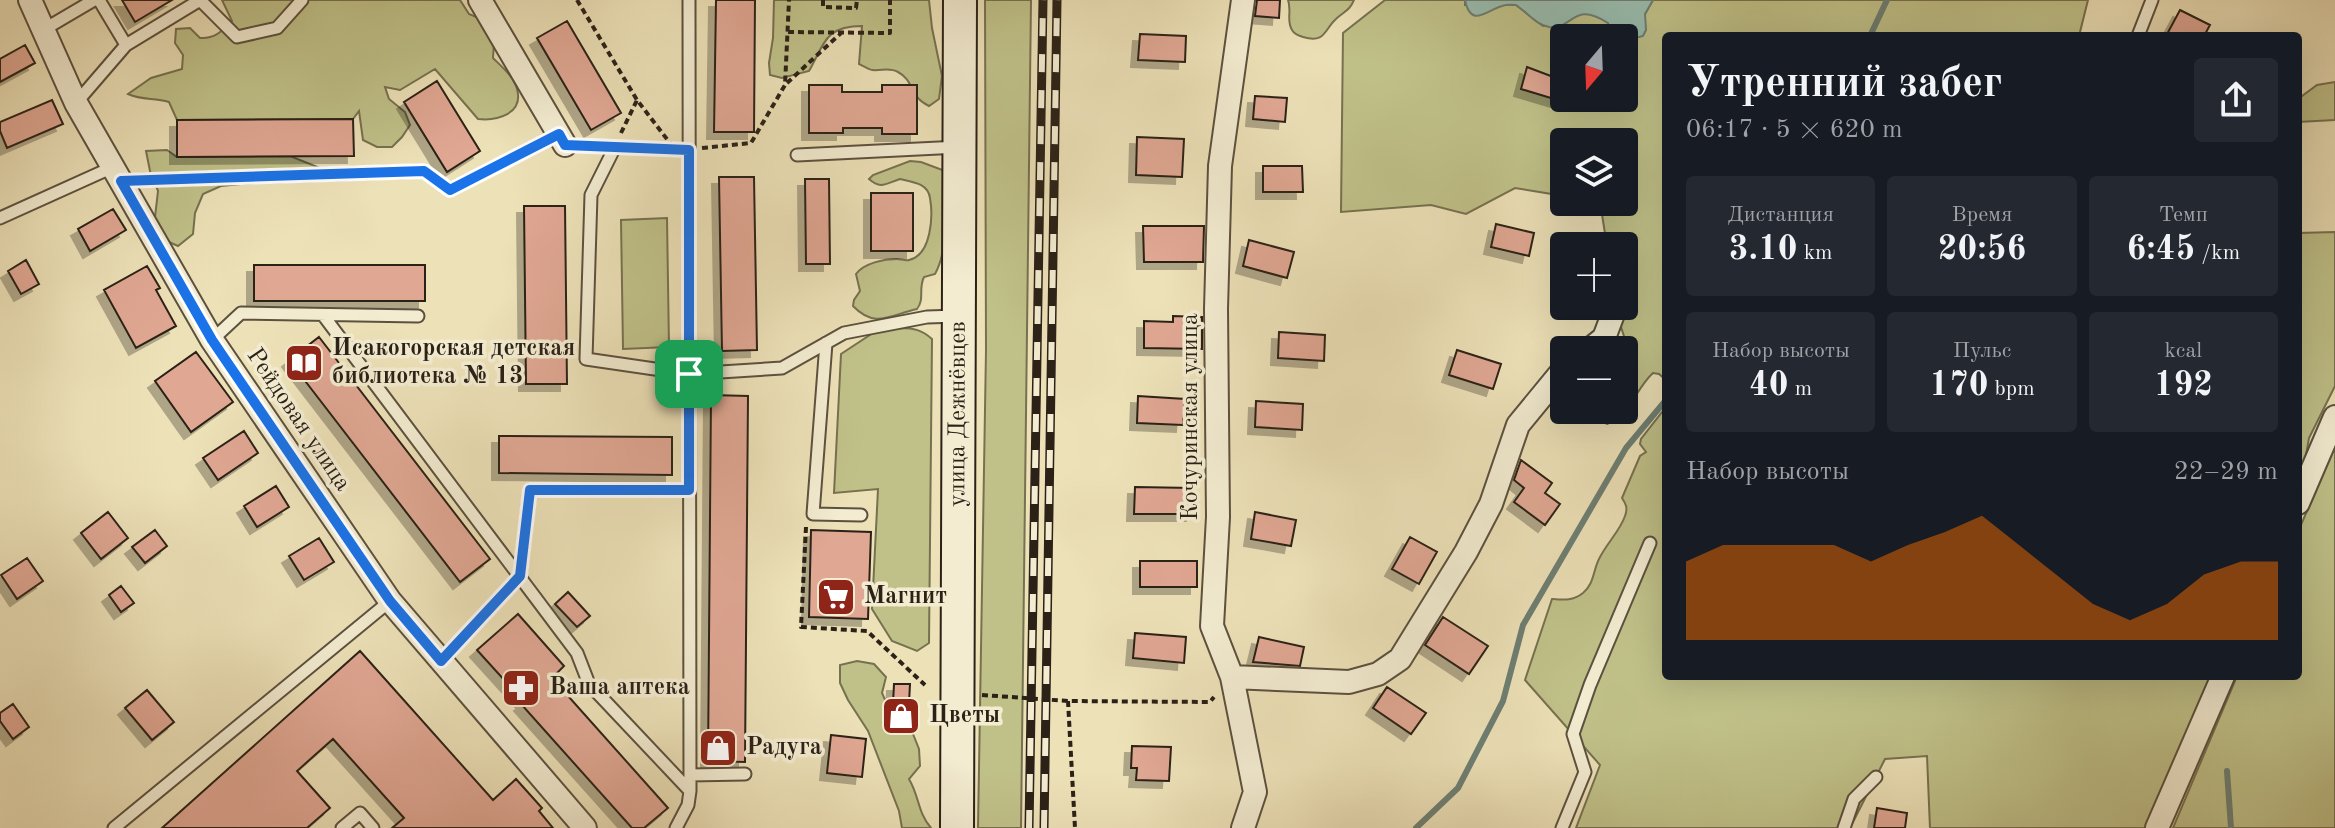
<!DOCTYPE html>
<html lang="ru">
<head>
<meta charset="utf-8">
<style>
  :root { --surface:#171b24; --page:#242831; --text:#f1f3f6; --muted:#9ea1a6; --accent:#b45309 }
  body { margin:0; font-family:"Old Standard TT",serif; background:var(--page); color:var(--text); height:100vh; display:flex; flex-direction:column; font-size:30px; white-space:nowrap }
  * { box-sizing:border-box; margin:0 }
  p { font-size:26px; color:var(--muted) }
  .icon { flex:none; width:44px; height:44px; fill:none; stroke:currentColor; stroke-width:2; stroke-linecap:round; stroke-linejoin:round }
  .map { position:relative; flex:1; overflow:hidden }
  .sheet { position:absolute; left:1662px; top:32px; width:640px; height:648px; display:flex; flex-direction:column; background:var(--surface); border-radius:8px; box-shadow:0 8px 32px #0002 }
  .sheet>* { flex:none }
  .needle { width:52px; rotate:199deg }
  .tools { position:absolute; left:1550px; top:24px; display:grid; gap:16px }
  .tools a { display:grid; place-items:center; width:88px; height:88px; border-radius:8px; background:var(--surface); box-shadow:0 8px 32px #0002; font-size:40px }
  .pin { position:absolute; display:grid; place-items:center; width:68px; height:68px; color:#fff; margin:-34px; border-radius:16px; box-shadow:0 4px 12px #0006 }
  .round { display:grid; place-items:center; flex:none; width:84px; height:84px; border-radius:8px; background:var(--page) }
  .head { display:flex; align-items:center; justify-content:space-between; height:136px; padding:0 24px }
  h1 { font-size:44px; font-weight:700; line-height:60px }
  .stats { display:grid; grid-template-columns:repeat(3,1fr); gap:12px; height:136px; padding:8px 24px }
  .stats div { display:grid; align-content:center; border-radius:8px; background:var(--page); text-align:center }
  .stats b { font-size:34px; font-weight:700 }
  .stats small { font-size:22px; font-weight:400 }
  .stats p { font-size:22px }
  .chart { height:224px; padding:16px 24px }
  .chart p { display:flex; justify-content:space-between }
  .chart svg { width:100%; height:144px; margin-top:8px; fill:var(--accent); opacity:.7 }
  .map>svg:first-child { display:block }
  .green { fill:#c0c189; stroke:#767150; stroke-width:2 }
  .water { fill:#99beb0; stroke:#6d7f73; stroke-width:2 }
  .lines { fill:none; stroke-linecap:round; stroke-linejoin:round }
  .stream { stroke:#6d7f73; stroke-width:6 }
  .building { fill:#e0a793; stroke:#2b2117; stroke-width:2; filter:url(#shadow) }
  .service-casing { stroke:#5c513f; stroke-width:15 }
  .minor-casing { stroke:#5c513f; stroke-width:26 }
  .secondary-casing { stroke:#2b2117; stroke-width:36 }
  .path { stroke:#2b2117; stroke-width:4; stroke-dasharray:6 4; stroke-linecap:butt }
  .service { stroke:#f3ecd1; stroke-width:11 }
  .minor { stroke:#f3ecd1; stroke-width:22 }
  .secondary { stroke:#f3ecd1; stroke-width:32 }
  .rail-casing { stroke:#2b2117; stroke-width:9 }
  .rail { stroke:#f3ecd1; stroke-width:6; stroke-dasharray:18; stroke-linecap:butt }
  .route-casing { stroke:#fff; stroke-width:16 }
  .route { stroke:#1a73e8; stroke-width:10 }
  .labels { text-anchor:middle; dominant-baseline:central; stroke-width:7; stroke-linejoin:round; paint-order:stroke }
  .poi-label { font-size:24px; font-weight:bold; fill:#2b2117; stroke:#f3ecd1; text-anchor:start }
  .street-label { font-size:24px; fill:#2b2117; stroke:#f3ecd1 }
</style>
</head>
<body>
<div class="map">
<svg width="2335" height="828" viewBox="0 0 2335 828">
  <defs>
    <filter id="shadow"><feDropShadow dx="-7" dy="7" stdDeviation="0" flood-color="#0004"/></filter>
  </defs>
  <rect width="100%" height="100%" fill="#ede1b8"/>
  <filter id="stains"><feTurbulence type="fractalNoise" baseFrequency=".0025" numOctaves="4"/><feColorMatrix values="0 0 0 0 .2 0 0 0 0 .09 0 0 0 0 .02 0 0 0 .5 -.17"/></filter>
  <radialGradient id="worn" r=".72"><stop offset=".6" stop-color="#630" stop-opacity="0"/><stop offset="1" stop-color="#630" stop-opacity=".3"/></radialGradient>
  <path class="green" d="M222,0h238l9,14 12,5 13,24 -1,15c9,9 21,19 24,31 7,25 -20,32 -39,30l-43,-50 -35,21 -15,-3 4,12 16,13 5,13 -8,12 -10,10h-15l-14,-7 -4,-29 -6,8 -176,1 -8,-18c-15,-5 -26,-1 -41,-8l23,-16 31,-9 1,-14 -8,-12 1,-14 14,-1 10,10c15,1 22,-7 32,-17z
    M774,0h155l3,28 10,48 -3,23 -10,7c-20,-9 -14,-25 -31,-34 -9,-5 -16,-1 -26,-2 -2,0 -11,-5 -13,-6l3,-38c-37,0 -37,17 -53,45l-27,7 -12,-3 -1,-12 4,-25z
    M985,0h46l-10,828h-43l8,-478z
    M1288,0h66c-4,10 -9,11 -17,18 -13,11 -11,26 -34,19 -5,-2 -8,-2 -11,-7 -6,-9 0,-20 -4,-30z
    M1385,0h80v5h51l27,21 22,-4 6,-6 15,-4 9,1 13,10 4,15h-48v60h60v-57l21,-11v-16l8,-14h435l-9,36h-413v344l-7,-6 -6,-1c-17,15 -23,43 -46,51l-10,-5 -5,-9h32v-42l9,-4 -13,-40 14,-41 -6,-13 -4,-2v-22h-17l-7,-44h24v-60h-60v54l-49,-8 -49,26 -35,-9 -90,7 2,-179z
    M2335,82v38l-37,2v-23l19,-14z
    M167,150l10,7 113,-1 30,12 -58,14 -41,4 -18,8 -8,19 -2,21 -15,12 -18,-8 -5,-21 3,-26 -8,-20 -4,-20z
    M910,161l11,1 24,9c0,31 5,76 -10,103l-11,3c-6,12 1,22 -7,32 -27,6 -42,20 -64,-3l1,-6 6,-9 -4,-17c8,-11 28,-15 41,-15 3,0 9,2 12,1 23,-5 24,-45 21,-62 -2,-15 -18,-16 -30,-19 -13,4 -19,11 -31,0l4,-4z
    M667,218l2,129 -46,2 -2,-129z
    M2335,232v154l-26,52 -4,23 -7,16v-244z
    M900,328c14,0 22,2 32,11l-3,304 -12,8 -25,-10 -20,-32 6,-120 -44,4 7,-139 35,-23z
    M1666,407v269h551l-62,152h-225l-3,-72 -42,3 -35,69h-274l24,-63 -75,-85 27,-81c12,1 21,2 31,-6 11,-9 10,-22 16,-34 7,-15 21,-28 26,-43 3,-8 1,-12 -3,-18l18,-42 6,-4 -6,-8 1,-5z
    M2335,445v383h-162l64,-152h61v-144z
    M857,661l17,3 12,13 -4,16 7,16 2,18 22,7 6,15 1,17 -11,13c11,19 8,32 22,49h-29l-3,-17 -31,-80 -20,-31 -8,-17v-18z"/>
  <path class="water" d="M1465,0h188l-8,14 1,16 -3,6 -19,5v-3h-12l-4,-15c-36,-23 -34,7 -59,4 -13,-2 -22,-15 -33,-22 -6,0 -8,-1 -14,1 -15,4 -31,23 -37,-6z"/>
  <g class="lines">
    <path class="stream" d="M1870,36l17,-36
      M2227,771l4,57
      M1416,828l42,-40 45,-87 20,-76 103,-177 40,-48"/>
  </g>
  <path class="building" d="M122,0h50l-37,22z
    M716,0h39l-1,132h-40z
    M1257,0h23l-1,18 -24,-2z
    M2180,10l30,15 -6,11h-38z
    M567,21l54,92 -30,17 -54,-92z
    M1140,34l46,2 -1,26 -47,-2z
    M25,45l10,18 -35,19v-23z
    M1527,67l37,14v21l-43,-13z
    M437,81l43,70 -33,21 -43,-70z
    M809,85h33v7h40v-7h35v49h-35v-6h-39v5h-34z
    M1255,96l32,2 -2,24 -32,-3z
    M52,100l11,24 -56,24 -7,-17v-9z
    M353,119l1,37 -177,1v-37z
    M1137,137l47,2 -2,38 -46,-2z
    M1263,166h39l1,26h-40z
    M719,177h35l3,173 -35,1z
    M805,179h24l1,85h-24z
    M871,193h42v58h-42z
    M524,206h41l2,178h-41z
    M113,209l13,21 -36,21 -12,-22z
    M1496,224l38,9 -5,23 -38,-9z
    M1143,226h61l-1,36h-59z
    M1249,240l45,12 -7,26 -44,-12z
    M26,260l13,24 -18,10 -13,-23z
    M254,265h171v36h-171z
    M147,266l13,22 -4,2 20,36 -40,22 -32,-58z
    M1173,316l29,1v32l-58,-1v-27l29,1z
    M1279,332l46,3 -1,26 -46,-3z
    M319,337l171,222 -30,23 -171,-222z
    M1457,350l44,14 -8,25 -44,-14z
    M196,352l37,50 -42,30 -36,-51z
    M711,395l37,1 -3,366 -37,-1z
    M1138,396l47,3 -2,26 -46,-2z
    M1256,401l47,3 -1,26 -47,-3z
    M244,431l14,22 -40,27 -15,-22z
    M499,436l173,1v38l-173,-2z
    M1521,460l31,23 -7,10 15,11 -15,21 -31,-23 10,-14 -10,-8z
    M276,486l13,21 -32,20 -13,-21z
    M1135,487l58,1v26h-59z
    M108,512l20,26 -27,21 -20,-26z
    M1255,512l41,8 -5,26 -40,-7z
    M155,530l12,16 -22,17 -13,-16z
    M811,530l60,2 -3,87 -59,-2z
    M1410,537l27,15 -18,32 -27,-15z
    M319,538l15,24 -30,18 -15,-24z
    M27,558l16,23 -26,18 -16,-24z
    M1140,561h57v26h-57z
    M121,586l13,17 -13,9 -12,-17z
    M568,592l22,24 -13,11 -22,-23z
    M518,614l46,52 -12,12 116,130 -24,20h-12l-111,-124 3,-2 -47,-52z
    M1443,617l45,29 -19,28 -44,-29z
    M1135,633l51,4 -2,26 -51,-5z
    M1259,637l45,10 -4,19 -47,-4z
    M360,651l133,149 23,-21 26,29 -3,3 14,17h-161l12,-10 -71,-79 -36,32 33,37 -23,20h-145z
    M894,684h16l-2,39 -16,-1z
    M1387,687l39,26 -15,21 -38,-26z
    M147,690l27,32 -22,18 -27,-32z
    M13,704l16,23 -16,12 -13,-18v-8z
    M831,735l35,4 -4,38 -35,-4z
    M1132,746l39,1 -2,34 -33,-1 1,-12h-6z
    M1877,808l30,5 -2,15h-31z"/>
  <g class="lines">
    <g class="service-casing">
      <path id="service" d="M99,0l27,45
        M200,0l37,37 40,-9 25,-28
        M689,0l1,791
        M43,30l51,-30
        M2138,36l14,-36
        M76,103l50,-58 74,-45
        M615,147l-24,48 -5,164 103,15 93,-6 62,-35 83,-16 31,-1
        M797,155l162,-8
        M121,181l303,-10 26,19 109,-56
        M0,218l113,-51
        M323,315l254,338 12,31 101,107 -2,14 -12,23
        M212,340l29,-27 177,3
        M826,343l-13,171 48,1
        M441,661l79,-85 10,-86h159
        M690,775l55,-1
        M114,828l276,-227
        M342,828l18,-15 13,15
        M1562,828l23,-56 -12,-38 17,-49 60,-142
        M1844,828l10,-29 22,-22"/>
    </g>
    <g class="minor-casing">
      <path id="minor" d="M30,0l46,103 136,237 178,261 195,227
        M480,0l85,145
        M1624,286v-1
        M1589,350l15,-12 12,-32
        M2298,503l37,-86
        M1232,677l117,5 29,-8 22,-15 66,-107 25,-48 27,-79 46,-56
        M1243,828l12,-36 -23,-115 -20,-51 6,-109 -2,-208 4,-143 23,-166
        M2157,828l66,-152"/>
    </g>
    <g class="secondary-casing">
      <g id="secondary">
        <path id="s1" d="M957,828l3,-828"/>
      </g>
    </g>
    <path class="path" d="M577,0l60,100
      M823,0v7l33,1 1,-8
      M788,32l102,1v-33
      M787,83l54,-50
      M621,133l16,-33 36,47
      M630,148l47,1
      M702,148l49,-5 34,-58 4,-85
      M806,527l-5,100 66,4 58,54
      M982,695l86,6 142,1 4,-5
      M1068,701l7,127"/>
    <use href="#service" class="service"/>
    <use href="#minor" class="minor"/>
    <use href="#secondary" class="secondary"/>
    <g class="rail-casing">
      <path id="rail" d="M1029,828l14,-828
        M1044,828l13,-828"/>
    </g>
    <use href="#rail" class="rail"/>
  </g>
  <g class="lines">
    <g class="route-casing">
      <path id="route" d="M559,134l6,11 124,5v340h-159l-10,86 -79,85 -51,-60 -178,-261 -91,-159 303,-10 26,19z"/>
    </g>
    <use href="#route" class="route"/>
  </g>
  <defs>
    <g id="library-square" transform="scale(2)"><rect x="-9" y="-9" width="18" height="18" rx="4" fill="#8f2418" stroke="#f3ecd1"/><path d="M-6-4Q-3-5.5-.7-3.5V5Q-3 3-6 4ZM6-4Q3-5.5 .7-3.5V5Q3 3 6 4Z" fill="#fff"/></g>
    <g id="supermarket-square" transform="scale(2)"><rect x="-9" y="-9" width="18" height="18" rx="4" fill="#8f2418" stroke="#f3ecd1"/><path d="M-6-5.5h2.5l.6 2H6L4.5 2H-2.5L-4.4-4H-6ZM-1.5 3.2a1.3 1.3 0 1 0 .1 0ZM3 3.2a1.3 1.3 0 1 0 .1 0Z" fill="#fff"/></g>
    <g id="pharmacy-square" transform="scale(2)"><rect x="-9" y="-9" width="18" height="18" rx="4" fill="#8f2418" stroke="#f3ecd1"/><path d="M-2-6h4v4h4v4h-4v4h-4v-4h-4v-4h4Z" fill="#fff"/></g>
    <g id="shop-square" transform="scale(2)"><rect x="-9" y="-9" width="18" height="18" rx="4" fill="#8f2418" stroke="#f3ecd1"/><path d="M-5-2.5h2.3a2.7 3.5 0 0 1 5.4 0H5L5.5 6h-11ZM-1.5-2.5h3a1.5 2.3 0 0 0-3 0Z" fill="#fff"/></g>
  </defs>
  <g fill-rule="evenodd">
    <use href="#library-square" x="304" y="363"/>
    <use href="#supermarket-square" x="836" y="597"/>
    <use href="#pharmacy-square" x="521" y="688"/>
    <use href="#shop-square" x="901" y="716"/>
    <use href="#shop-square" x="718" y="748"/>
  </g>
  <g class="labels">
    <g class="poi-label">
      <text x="332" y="349">Исакогорская детская<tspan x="332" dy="28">библиотека № 13</tspan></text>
      <text x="864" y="597">Магнит</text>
      <text x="549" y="688">Ваша аптека</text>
      <text x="929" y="716">Цветы</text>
      <text x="746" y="748">Радуга</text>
    </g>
    <g class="street-label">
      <text stroke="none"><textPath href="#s1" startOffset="414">улица Дежнёвцев</textPath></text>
      <text transform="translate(1191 417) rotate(-90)">Кочуринская улица</text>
      <text transform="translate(298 420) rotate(56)">Рейдовая улица</text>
    </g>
  </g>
  <rect width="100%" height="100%" filter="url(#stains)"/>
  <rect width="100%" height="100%" fill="url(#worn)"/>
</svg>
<div class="tools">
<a><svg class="needle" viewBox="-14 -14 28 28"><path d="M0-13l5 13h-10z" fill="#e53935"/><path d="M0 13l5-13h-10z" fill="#9ea1a6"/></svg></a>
<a><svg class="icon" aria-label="layers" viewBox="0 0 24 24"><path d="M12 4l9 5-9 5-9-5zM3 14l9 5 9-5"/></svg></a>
<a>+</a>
<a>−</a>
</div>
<div class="pin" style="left:689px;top:374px;background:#1e9e55"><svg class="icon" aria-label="arrive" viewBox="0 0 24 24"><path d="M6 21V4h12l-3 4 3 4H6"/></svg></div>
<section class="sheet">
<div class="head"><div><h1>Утренний забег</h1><p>06:17 · 5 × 620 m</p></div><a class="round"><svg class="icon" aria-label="share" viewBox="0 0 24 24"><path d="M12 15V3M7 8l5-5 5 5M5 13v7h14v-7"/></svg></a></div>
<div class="stats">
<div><p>Дистанция</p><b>3.10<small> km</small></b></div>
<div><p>Время</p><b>20:56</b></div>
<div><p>Темп</p><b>6:45<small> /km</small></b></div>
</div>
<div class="stats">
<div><p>Набор высоты</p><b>40<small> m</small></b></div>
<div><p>Пульс</p><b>170<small> bpm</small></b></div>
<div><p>kcal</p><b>192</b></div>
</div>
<div class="chart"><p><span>Набор высоты</span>22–29 m</p>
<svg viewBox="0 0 160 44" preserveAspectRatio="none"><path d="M0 44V20L10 15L20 15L30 15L40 15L50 20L60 15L70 11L80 6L90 15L100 24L110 33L120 38L130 33L140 24L150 20L160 20V44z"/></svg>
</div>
</section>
</div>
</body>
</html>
